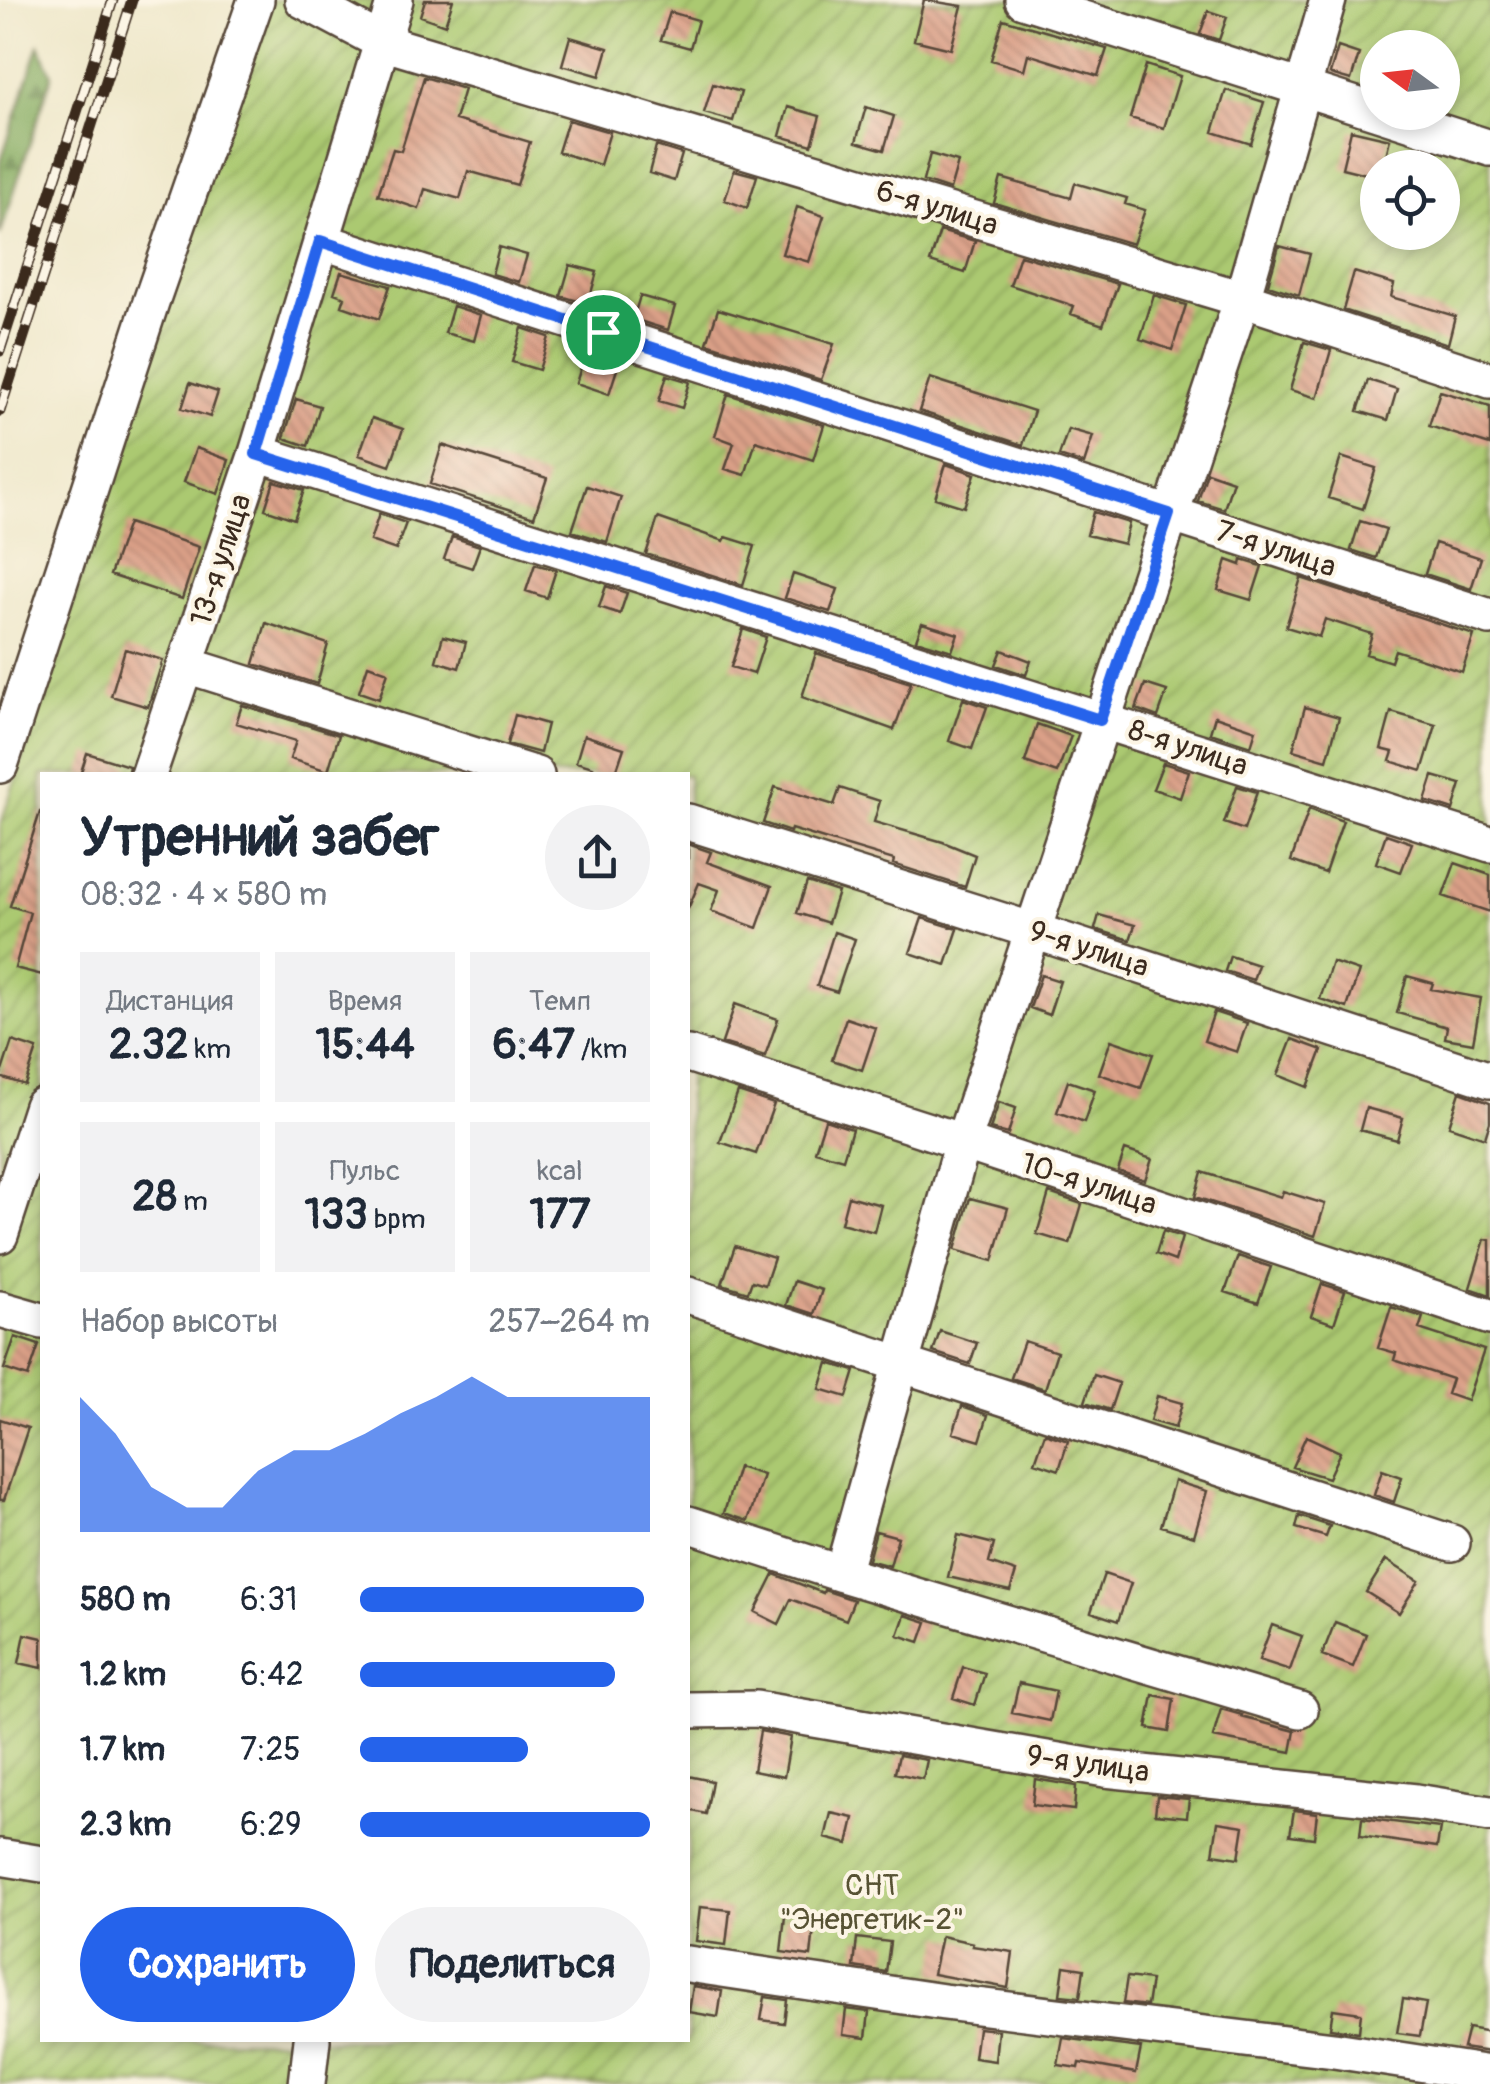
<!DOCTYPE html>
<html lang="ru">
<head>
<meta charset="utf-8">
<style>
  :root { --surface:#fff; --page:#f2f2f3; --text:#1f2937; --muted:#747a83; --accent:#2563eb }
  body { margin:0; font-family:Pangolin,sans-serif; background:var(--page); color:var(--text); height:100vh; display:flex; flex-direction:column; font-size:38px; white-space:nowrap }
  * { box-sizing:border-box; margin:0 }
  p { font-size:32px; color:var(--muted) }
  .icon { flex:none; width:55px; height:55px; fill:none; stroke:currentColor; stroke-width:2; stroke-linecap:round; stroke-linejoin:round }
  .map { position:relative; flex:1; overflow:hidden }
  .drawer { position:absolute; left:40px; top:772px; width:650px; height:1270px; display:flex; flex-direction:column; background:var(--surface); border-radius:0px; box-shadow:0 5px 15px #0003 }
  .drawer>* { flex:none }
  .needle { width:65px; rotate:285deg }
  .fabs { position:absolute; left:1360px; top:30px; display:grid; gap:20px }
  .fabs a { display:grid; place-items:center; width:100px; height:100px; border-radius:50%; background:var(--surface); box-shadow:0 5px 15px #0003; font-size:50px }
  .pin { position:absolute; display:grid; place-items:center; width:85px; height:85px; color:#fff; margin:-42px; border:5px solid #fff; border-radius:50%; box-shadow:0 2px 10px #0007 }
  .round { display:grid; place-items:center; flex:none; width:105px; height:105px; border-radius:52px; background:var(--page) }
  .overview { display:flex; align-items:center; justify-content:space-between; height:170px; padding:0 40px }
  h1 { font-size:55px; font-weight:800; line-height:75px }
  .metrics { display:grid; grid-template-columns:repeat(3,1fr); gap:15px; height:170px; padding:10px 40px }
  .metrics div { display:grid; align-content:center; border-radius:0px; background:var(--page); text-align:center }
  .metrics b { font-size:42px; font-weight:800 }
  .metrics small { font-size:28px; font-weight:400 }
  .metrics p { font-size:28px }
  .chart { height:280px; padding:20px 40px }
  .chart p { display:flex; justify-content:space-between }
  .chart svg { width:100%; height:180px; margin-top:10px; fill:var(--accent); opacity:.7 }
  .cta { display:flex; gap:20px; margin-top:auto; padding:20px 40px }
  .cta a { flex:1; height:115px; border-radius:60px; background:var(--accent); color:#fff; font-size:40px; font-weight:800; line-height:115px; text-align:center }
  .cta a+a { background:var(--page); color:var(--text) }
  ul { padding:0 40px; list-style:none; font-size:32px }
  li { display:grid; grid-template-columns:160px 120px 1fr; align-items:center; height:75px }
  li i { height:25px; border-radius:12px; background:var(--accent) }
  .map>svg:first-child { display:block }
  .forest { fill:url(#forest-firs); stroke:#626c40; stroke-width:2.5 }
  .garden { fill:url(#garden-furrows); stroke:#737a48; stroke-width:2.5; fill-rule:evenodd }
  .building { fill:url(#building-back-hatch) }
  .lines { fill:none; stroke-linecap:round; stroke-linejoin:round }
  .minor-casing { stroke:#564638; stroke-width:40 }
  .minor { stroke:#fff; stroke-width:35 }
  .rail-casing { stroke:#3b2a1e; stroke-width:11 }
  .rail { stroke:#fcf5e5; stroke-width:8; stroke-dasharray:22; stroke-linecap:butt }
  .route-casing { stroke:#fff; stroke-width:20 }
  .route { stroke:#2563eb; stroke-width:12 }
  .labels { text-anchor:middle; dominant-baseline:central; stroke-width:8; stroke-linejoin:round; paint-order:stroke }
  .street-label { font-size:30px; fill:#3b2a1e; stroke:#fcf5e5 }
  .park-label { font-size:30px; fill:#575233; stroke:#fcf5e5 }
</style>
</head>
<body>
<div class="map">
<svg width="1490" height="2084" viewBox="0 0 1490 2084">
  <defs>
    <pattern id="forest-firs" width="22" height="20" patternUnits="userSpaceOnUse" patternTransform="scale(2.5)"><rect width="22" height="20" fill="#88ad63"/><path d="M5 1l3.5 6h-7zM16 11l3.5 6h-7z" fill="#708d51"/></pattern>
    <pattern id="garden-furrows" width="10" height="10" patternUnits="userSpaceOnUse" patternTransform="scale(2.5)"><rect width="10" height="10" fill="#abc971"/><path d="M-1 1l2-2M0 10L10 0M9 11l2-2" fill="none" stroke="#8ca35c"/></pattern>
    <pattern id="building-back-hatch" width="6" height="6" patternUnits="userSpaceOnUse" patternTransform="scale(2.5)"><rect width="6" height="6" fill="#dba088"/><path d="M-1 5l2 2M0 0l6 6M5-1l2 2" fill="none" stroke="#b3836f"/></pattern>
  </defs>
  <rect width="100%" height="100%" fill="#fcf5e5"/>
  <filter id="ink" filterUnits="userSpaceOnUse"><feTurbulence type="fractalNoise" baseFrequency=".01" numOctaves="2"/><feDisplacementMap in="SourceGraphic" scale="20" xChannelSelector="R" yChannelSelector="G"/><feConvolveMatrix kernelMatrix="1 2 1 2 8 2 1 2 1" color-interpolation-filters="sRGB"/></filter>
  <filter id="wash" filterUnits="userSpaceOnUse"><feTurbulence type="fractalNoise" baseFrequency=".0048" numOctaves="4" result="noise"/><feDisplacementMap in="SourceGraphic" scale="40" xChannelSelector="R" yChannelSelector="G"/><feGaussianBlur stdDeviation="2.25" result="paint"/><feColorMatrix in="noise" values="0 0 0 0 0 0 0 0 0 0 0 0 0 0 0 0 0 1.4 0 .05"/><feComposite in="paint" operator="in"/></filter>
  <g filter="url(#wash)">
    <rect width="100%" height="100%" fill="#efe8cb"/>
    <path class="forest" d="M39,45l13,30 -52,160v-72z"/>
    <path class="garden" d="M266,0h1224v2084h-1490v-1257zM1378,48h64v64h-64zM1378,168h64v64h-64zM42,775h646v1265h-646z"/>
    <g id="blocks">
      <path class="building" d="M425,0h28l-8,25 -25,-9z
        M924,0l38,6 -11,43 -37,-9z
        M1208,11l19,6 -8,23 -19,-6z
        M670,12l28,8 -8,28 -29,-8z
        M1003,19l104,30 -9,27 -70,-22 -4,16 -33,-10z
        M570,37l38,11 -8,28 -38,-11z
        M1338,47l21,7 -8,26 -21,-6z
        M1146,65l34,11 -16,52 -34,-10z
        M424,77l40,12 -9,31 75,22 -13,43 -49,-14 -8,28 -35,-10 -6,20 -41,-14 15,-46 8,2z
        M713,84l28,8 -8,29 -29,-8z
        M1226,90l38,12 -13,42 -38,-12z
        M788,107l32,9 -8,29 -32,-9z
        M866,107l28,9 -10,34 -28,-8z
        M568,120l42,12 -10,33 -42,-13z
        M1351,130l39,9 -7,29h-5v9l-36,-9z
        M656,146l26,8 -8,27 -25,-8z
        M930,154l28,8 -8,28 -27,-9z
        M734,170l23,6 -10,32 -22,-8z
        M1001,178l70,20 4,-15 52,15 -2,6 20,6 -12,34 -139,-41z
        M797,207l27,9 -15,46 -27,-8z
        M940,231l35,10 -10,32 -35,-11z
        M1279,246l31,8 -11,41 -31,-10z
        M499,247l28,8 -8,27 -27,-8z
        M1020,255l98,29 -15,41 -32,-11 3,-8 -64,-21z
        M570,265l27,7 -9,32 -27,-8z
        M341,272l49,14 -11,33 -37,-13 3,-9 -11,-4z
        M1354,272l40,12 -3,13 64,19 -7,28 -105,-34z
        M1154,295l32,10 -14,45 -32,-11z
        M640,296l35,10 -7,24 -35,-11z
        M453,306l28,9 -7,26 -29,-8z
        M718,309l116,35 -13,36 -114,-37z
        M522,328l27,9 -10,33 -27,-8z
        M1304,342l27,8 -14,48 -27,-8z
        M587,349l33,11 -11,34 -33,-11z
        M667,375l23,7 -8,26 -23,-7z
        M930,378l104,33 -11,34 -104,-34z
        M1368,380l29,9 -9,31 -30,-9z
        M190,383l28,9 -8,25 -28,-9z
        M1440,391l50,15v39l-61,-19z
        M728,394l96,31 -11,35 -57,-19 -11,34 -20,-6 9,-26 -19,-7z
        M296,399l24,7 -12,40 -24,-8z
        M372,418l31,11 -13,37 -31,-11z
        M1068,429l25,7 -9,28 -25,-8z
        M442,445l105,33 -13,39 -104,-33z
        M196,448l33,12 -11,34 -34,-12z
        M1341,457l35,11 -13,41 -35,-11z
        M946,464l29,10 -11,33 -29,-9z
        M1207,472l26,9 -9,28 -26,-8z
        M274,481l30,9 -10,29 -29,-10z
        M587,486l34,11 -14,45 -35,-11z
        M1093,512l36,11 -5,21 -37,-9z
        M379,514l27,9 -10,27 -26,-9z
        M658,518l66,23 2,-4 29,9 -12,39 -97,-31z
        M1360,521l26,8 -10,29 -25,-8z
        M128,523l71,24 -17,52 -72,-24z
        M452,537l28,9 -8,22 -28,-9z
        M1435,543l46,15 -10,31 -46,-15z
        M1227,560l14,5 1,-5 20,6 -11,34 -33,-10z
        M535,564l21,6 -9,28 -21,-7z
        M793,574l45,15 -8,23 -45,-14z
        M1301,578l173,57 -12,37 -67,-22 -4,12 -25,-8 6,-20 -47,-15 -6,18 -33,-10z
        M606,586l21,7 -7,21 -21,-7z
        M266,623l62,21 -11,40 -63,-20z
        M922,623l36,11 -6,17 -36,-11z
        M743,629l23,8 -12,37 -23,-7z
        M443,636l23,6 -7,26 -23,-7z
        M125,649l38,11 -15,47 -37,-11z
        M1002,650l29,11 -5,14 -30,-10z
        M816,653l95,30 -17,47 -92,-33z
        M368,665l20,7 -9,27 -20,-7z
        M1145,684l22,7 -9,26 -22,-8z
        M963,699l24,8 -15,42 -23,-8z
        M242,705l97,30 -11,36 -38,-12 6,-18 -60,-18z
        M1305,707l34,10 -12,43 -34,-10z
        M1391,712l45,13 -14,46 -32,-10 3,-9 -12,-3z
        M515,715l32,9 -7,29 -33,-9z
        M1215,716l41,14 -5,16 -41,-13z
        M1037,724l34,12 -14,37 -32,-11z
        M584,735l40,13 -9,27h-24l2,-8 -17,-5z
        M87,753l42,13 -2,9h-47z
        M1163,763l26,8 -9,27 -27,-9z
        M1433,776l28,8 -8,26 -28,-9z
        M1237,786l20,6 -13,38 -20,-7z
        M775,787l59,18 6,-17 40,13 -6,21 69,20 32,13 -10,32 -72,-23 1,-4 -103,-31 -1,3 -27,-9z
        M1309,809l34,12 -18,52 -34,-12z
        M40,812h2v163l-27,-7 15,-56 -20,-6z
        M1386,834l26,9 -11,29 -25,-9z
        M688,844l23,8 -4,10 65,24 -15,42 -46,-17 8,-21 -20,-7 -11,26z
        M1455,863l35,12v37l-47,-16z
        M807,882l31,10 -10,31 -31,-10z
        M1099,915l36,10 -5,15 -35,-11z
        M922,918l36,11 -12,36 -36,-12z
        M834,932l21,7 -18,53 -20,-6z
        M1230,956l28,9 -5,15 -28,-9z
        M1332,962l27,9 -12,37 -27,-9z
        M1041,975l19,6 -11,34 -19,-7z
        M1407,976l26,7 -2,6 50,9 -8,45 -28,-5 2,-11 -50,-14z
        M735,1004l43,15 -13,37 -43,-13z
        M1214,1012l33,11 -10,29 -33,-11z
        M846,1018l30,10 -14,42 -30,-10z
        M1292,1039l30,11 -14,37 -30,-12z
        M1111,1040l42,14 -12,34 -42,-14z
        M12,1041l25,8 -12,36 -25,-8z
        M1068,1081l27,9 -11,32 -27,-10z
        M738,1092l36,12 -18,50 -36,-12z
        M1460,1092l30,11v19l-5,16 -36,-12z
        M999,1102l17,6 -8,26 -18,-5z
        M1366,1108l37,10 -6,22 -37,-10z
        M825,1120l27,9 -9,30 -28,-8z
        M1125,1150l27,9 -7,21 -27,-9z
        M1202,1172l79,25 2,-6 42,13 -10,32 -120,-39z
        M1049,1193l33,11 -12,40 -33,-10z
        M848,1196l33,9 -7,27 -33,-9z
        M970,1198l38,10 -15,53 -38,-11z
        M1163,1231l19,6 -7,24 -19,-7z
        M1485,1239l5,1v55l-20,-7z
        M735,1246l39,12 -9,27 -13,-4 -4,11 -26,-8z
        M1238,1256l33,11 -13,36 -33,-11z
        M794,1281l28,9 -8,24 -28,-9z
        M1322,1284l23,7 -11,33 -23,-8z
        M1391,1307l32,10 -4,12 65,21 -17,51 -20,-7 5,-15 -58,-19 2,-7 -18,-5z
        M940,1331l37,12 -7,21 -37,-12z
        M15,1337l24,8 -11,32 -24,-8z
        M1024,1341l33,11 -12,37 -34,-11z
        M828,1363l27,8 -8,26 -27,-8z
        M1094,1375l25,8 -9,27 -25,-8z
        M1157,1396l25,7 -7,25 -25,-7z
        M962,1406l26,9 -8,26 -27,-8z
        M0,1419l28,9 -24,72h-4z
        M1045,1433l23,8 -9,29 -24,-8z
        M1306,1436l34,16 -12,26 -36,-11z
        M738,1467l25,8 -15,46 -24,-8z
        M1382,1470l20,7 -8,25 -20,-7z
        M1174,1481l33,10 -13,45 -33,-10z
        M1299,1516l31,10 -4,11 -30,-9z
        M876,1531l22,6 -8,29 -22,-6z
        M958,1535l36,9 -5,19 27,9 -6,19 -62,-14z
        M1386,1560l33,21 -20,32 -33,-21z
        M774,1574l49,19 1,-3 30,10 -8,20 -55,-21 -12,25 -24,-12z
        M1104,1574l27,9 -13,38 -27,-9z
        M905,1615l22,7 -7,20 -22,-7z
        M1335,1622l31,12 -13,33 -31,-12z
        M1272,1625l30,11 -12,34 -31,-10z
        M25,1634l17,4v30l-23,-5z
        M963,1667l22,6 -10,32 -22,-7z
        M1019,1683l37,8 -6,30 -38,-8z
        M1153,1695l21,4 -5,33 -22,-4z
        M1221,1709l21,6 -1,2 54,14 -4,21 -78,-15z
        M760,1731l31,6 -7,40 -31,-6z
        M899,1755l28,5 -4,19 -28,-6z
        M688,1776l24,5 -6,33 -18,-4z
        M1035,1779l41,7 -2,24 -42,-5z
        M1157,1796l32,3 -2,18 -32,-3z
        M1294,1810l23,3 -3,25 -24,-3z
        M831,1813l23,5 -6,26 -23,-6z
        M1362,1818l78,10 -3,19 -77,-11z
        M1218,1822l26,4 -5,32 -26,-4z
        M700,1907l30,3 -4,35 -30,-4z
        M785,1916l30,3 -4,37 -30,-4z
        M941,1936l32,7 -1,3 41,6 -5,36 -75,-14z
        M857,1938l33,4 -4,30 -32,-5z
        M1064,1966l20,3 -4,28 -20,-2z
        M1127,1977l24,3 -4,26 -24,-3z
        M693,1986l29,5 -4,26 -29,-5z
        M765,1997l22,3 -3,23 -23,-3z
        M1403,1999l23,4 -6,33 -23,-3z
        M846,2009l23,3 -3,26 -23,-3z
        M1333,2009l28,4 -2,19 -29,-4z
        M978,2028l20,2 -3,31 -21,-3z
        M1468,2028l22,4v20l-27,-4z
        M1063,2038l78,10 -5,25 -56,-10 -1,5 -21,-3z"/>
    </g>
  </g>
  <g filter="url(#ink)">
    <use href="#blocks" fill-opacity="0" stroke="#564638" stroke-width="2.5"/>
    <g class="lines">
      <g class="minor-casing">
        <path id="minor" d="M303,0l79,42 860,257 248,81
          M1023,0l355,112
          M1378,112l112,36
          M321,241l1169,376
          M257,453l1233,391
          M186,665l350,110
          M0,765l151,-463 105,-302
          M148,775l109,-322 138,-453
          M688,822l346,109 456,149
          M688,1054l275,88 527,175
          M0,1235l42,-129
          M688,1295l764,248
          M0,1309l42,12
          M688,1524l154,50 458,136
          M842,1574l121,-432 279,-843 86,-299
          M688,1710l68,-1 349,60 311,33 74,12
          M0,1857l42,7
          M688,1964l256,38 390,48 156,24
          M307,2084l5,-44"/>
      </g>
      <use href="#minor" class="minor"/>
      <g class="rail-casing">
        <path id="rail" d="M0,351l113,-351
          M0,411l132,-411"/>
      </g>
      <use href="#rail" class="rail"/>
    </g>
  </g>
  <g class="lines" filter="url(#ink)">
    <g class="route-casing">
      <path id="route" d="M320,241l849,273 -69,206 -844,-266z"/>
    </g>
    <use href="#route" class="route"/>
  </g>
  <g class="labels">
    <g class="street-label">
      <text transform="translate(937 208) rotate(17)">6-я улица</text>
      <text transform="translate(1276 549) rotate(18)">7-я улица</text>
      <text transform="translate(221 560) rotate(-72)">13-я улица</text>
      <text transform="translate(1188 748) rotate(18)">8-я улица</text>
      <text transform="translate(1089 949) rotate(18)">9-я улица</text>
      <text transform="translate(1089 1184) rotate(18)">10-я улица</text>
      <text transform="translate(1088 1764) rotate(8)">9-я улица</text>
    </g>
    <g class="park-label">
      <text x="872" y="1885">СHТ<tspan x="872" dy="34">"Энергетик-2"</tspan></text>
    </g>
  </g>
</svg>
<div class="fabs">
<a><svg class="needle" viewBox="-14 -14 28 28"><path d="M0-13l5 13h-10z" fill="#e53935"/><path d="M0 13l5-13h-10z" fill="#747a83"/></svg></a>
<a><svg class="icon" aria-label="locate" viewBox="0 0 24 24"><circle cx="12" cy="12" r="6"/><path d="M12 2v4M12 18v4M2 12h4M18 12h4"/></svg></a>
</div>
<div class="pin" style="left:603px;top:332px;background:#1e9e55"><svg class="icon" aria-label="arrive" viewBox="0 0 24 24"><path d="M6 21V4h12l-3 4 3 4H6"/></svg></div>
<section class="drawer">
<div class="overview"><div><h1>Утренний забег</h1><p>08:32 · 4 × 580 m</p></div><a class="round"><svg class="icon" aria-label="share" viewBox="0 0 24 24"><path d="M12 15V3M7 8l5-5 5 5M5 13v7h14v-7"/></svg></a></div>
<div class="metrics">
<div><p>Дистанция</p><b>2.32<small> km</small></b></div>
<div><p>Время</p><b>15:44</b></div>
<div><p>Темп</p><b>6:47<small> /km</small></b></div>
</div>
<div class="metrics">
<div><b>28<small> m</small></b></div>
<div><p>Пульс</p><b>133<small> bpm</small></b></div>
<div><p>kcal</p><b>177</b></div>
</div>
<div class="chart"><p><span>Набор высоты</span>257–264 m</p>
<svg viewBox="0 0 160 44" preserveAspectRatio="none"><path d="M0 44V11L10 20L20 33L30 38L40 38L50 29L60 24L70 24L80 20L90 15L100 11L110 6L120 11L130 11L140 11L150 11L160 11V44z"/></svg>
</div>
<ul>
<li><b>580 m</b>6:31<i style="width:98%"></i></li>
<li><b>1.2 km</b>6:42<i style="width:88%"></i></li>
<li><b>1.7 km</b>7:25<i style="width:58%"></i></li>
<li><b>2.3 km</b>6:29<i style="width:100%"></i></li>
</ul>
<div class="cta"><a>Сохранить</a><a>Поделиться</a></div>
</section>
</div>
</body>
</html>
